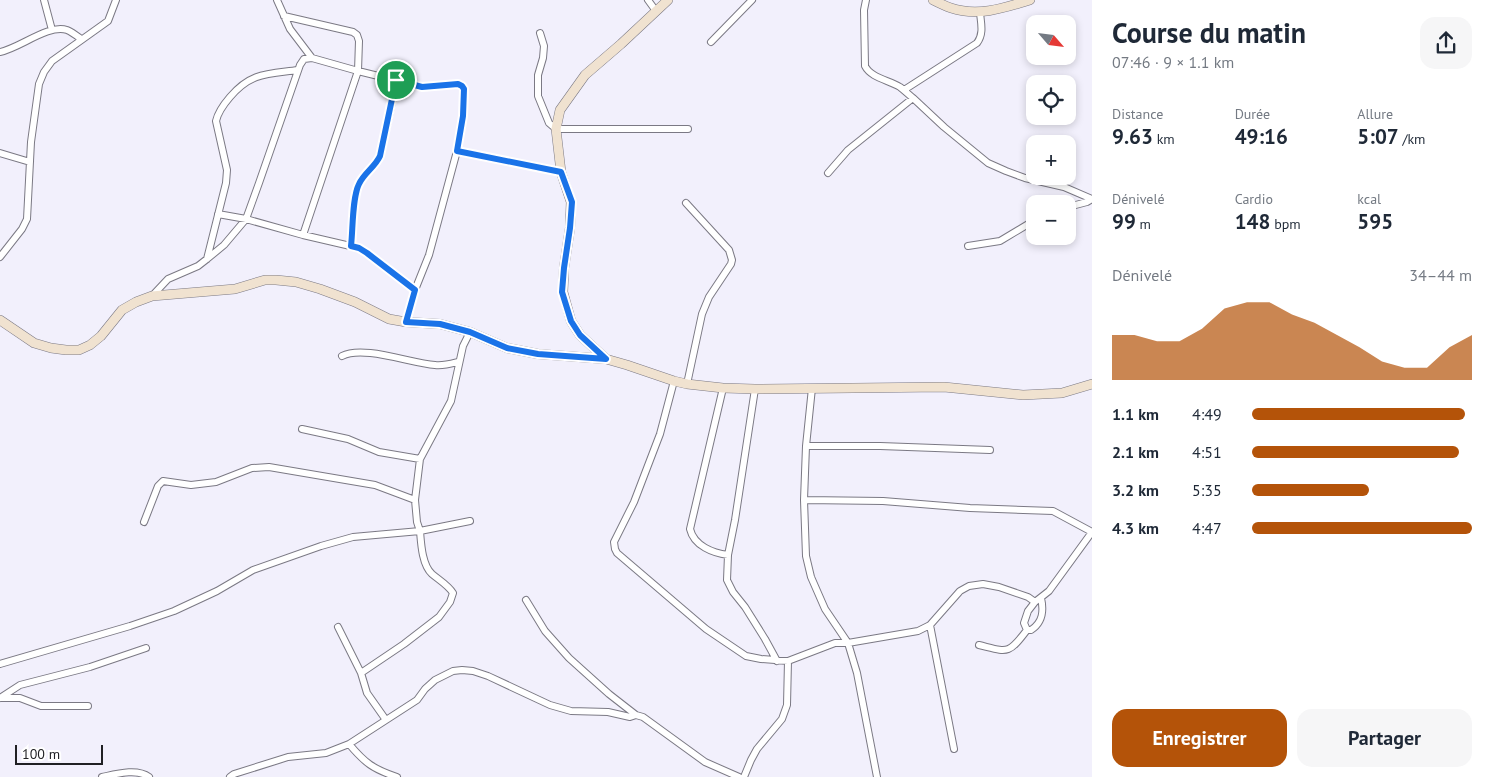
<!DOCTYPE html>
<html lang="fr">
<head>
<meta charset="utf-8">
<style>
  :root { --surface:#fff; --page:#f6f6f7; --text:#1f2937; --muted:#747a83; --accent:#b45309 }
  body { margin:0; font-family:"PT Sans",sans-serif; background:var(--page); color:var(--text); height:100vh; display:flex; flex-direction:column; font-size:19px; white-space:nowrap }
  * { box-sizing:border-box; margin:0 }
  p { font-size:16px; color:var(--muted) }
  .icon { flex:none; width:28px; height:28px; fill:none; stroke:currentColor; stroke-width:2; stroke-linecap:round; stroke-linejoin:round }
  .map { position:relative; flex:1; overflow:hidden }
  .panel { display:flex; flex-direction:column; background:var(--surface); width:400px }
  .panel>* { flex:none }
  .needle { width:32px; rotate:118deg }
  .fabs { position:absolute; left:1026px; top:15px; display:grid; gap:10px }
  .fabs a { display:grid; place-items:center; width:50px; height:50px; border-radius:10px; background:var(--surface); box-shadow:0 2px 8px #0003; font-size:25px }
  .scale { position:absolute; left:15px; bottom:12px; width:88px; box-sizing:border-box; padding-left:5px; border:2px solid #202024; border-top:0; font-size:14px; line-height:18px; white-space:nowrap; color:#202024; -webkit-text-stroke:4px #fff; paint-order:stroke }
  .pin { position:absolute; display:grid; place-items:center; width:42px; height:42px; color:#fff; margin:-21px; border:2px solid #fff; border-radius:50%; box-shadow:0 1px 5px #0007 }
  .round { display:grid; place-items:center; flex:none; width:52px; height:52px; border-radius:15px; background:var(--page) }
  .overview { display:flex; align-items:center; justify-content:space-between; height:85px; padding:0 20px }
  h1 { font-size:28px; font-weight:800; line-height:38px }
  .figures { display:grid; grid-template-columns:repeat(3,1fr); gap:8px; height:85px; padding:5px 20px }
  .figures div { display:grid; align-content:center }
  .figures b { font-size:21px; font-weight:800 }
  .figures small { font-size:14px; font-weight:400 }
  .figures p { font-size:14px }
  .chart { height:140px; padding:10px 20px }
  .chart p { display:flex; justify-content:space-between }
  .chart svg { width:100%; height:90px; margin-top:5px; fill:var(--accent); opacity:.7 }
  .button { display:flex; gap:10px; margin-top:auto; padding:10px 20px }
  .button a { flex:1; height:58px; border-radius:15px; background:var(--accent); color:#fff; font-size:20px; font-weight:800; line-height:58px; text-align:center }
  .button a+a { background:var(--page); color:var(--text) }
  ul { padding:0 20px; list-style:none; font-size:16px }
  li { display:grid; grid-template-columns:80px 60px 1fr; align-items:center; height:38px }
  li i { height:12px; border-radius:6px; background:var(--accent) }
  main { display:flex; flex:1; min-height:0 }
  .map>svg:first-child { display:block }
  .lines { fill:none; stroke-linecap:round; stroke-linejoin:round }
  .street-casing { stroke:#7b7984; stroke-width:8 }
  .secondary-casing { stroke:#7b7984; stroke-width:10 }
  .street { stroke:#fff; stroke-width:6 }
  .secondary { stroke:#f0e2d0; stroke-width:9 }
  .route-casing { stroke:#fff; stroke-width:10 }
  .route { stroke:#1a73e8; stroke-width:6 }
</style>
</head>
<body>
<main>
<div class="map">
<svg width="1092" height="777" viewBox="0 0 1092 777">
  <rect width="100%" height="100%" fill="#f2f0fc"/>
  <g class="lines">
    <g class="street-casing">
      <path id="street" d="M44,0l8,30
        M277,0l13,29 22,29
        M648,0l8,11
        M866,0l-2,10 1,56c6,12 24,14 35,21 4,3 8,7 13,11
        M284,16l69,16 4,3 2,6 -1,30 -55,164
        M540,33l4,13 -1,12 -5,17v21l11,27 7,6h132
        M711,42l41,-42
        M0,52c20,-4 48,-28 67,-22 5,2 10,6 14,9
        M904,90l73,-47c7,-9 4,-20 3,-30
        M457,151l104,21
        M0,153l30,9
        M828,173l20,-23 65,-52 31,29 44,36 18,8 19,7 39,9 28,12
        M686,203l43,47 3,10 -1,4 -22,33 -7,17 -15,70
        M1068,207l19,-5 5,-3
        M218,214l28,5 57,16 56,13 8,5 48,37
        M351,246c2,-16 1,-48 8,-62 5,-11 16,-17 21,-28l17,-76
        M968,246l32,-5 35,-21
        M0,257l22,-28 5,-10 4,-77 8,-58 5,-12 8,-11 56,-40 8,-21
        M207,259l19,-76 1,-13 -11,-49c2,-9 8,-17 14,-24 21,-25 38,-23 68,-27
        M152,296l16,-17 30,-13 9,-7 17,-14 22,-26 13,-36 41,-118 4,-6 8,-1 46,13 65,16 35,-3 5,3v29l-6,35 -28,104 -14,35 -9,32
        M342,356c21,-11 68,7 93,9 8,1 15,-1 23,-3
        M674,381l-14,53 -26,68 -20,40 1,7 2,4 89,76 40,27 15,3 27,2 47,-18h13l70,-12 12,-6 30,-34 9,-5 14,-2 16,3 29,10 7,5
        M723,388l-33,141c4,17 23,24 38,26
        M812,388l-6,58 -2,54 2,56 5,21 14,32 23,34 9,30 20,104
        M755,389l-20,131 -7,35 -1,25 6,12 12,15 20,32 12,22
        M302,429l46,10 31,13 41,7
        M806,446h74l110,4
        M804,500l79,1 87,7 83,3 39,21
        M144,522l14,-36 5,-5 28,4 25,-3 36,-14 17,-1 106,18 40,15
        M1041,598c3,13 2,24 -10,32h-4l-3,-7 4,-12 7,-9 14,-11 43,-59
        M526,600l19,31 24,27 40,36 27,21
        M930,625l24,124
        M338,627l23,46
        M979,645c29,7 29,10 48,-15
        M0,664l130,-38 44,-15 43,-20 36,-21 68,-24 32,-9 67,-6 -3,-9 -2,-22 5,-41 31,-58 12,-55 7,-14
        M0,698l20,-13 70,-18 56,-19
        M1,698h19l21,8h47
        M386,720l-19,-27 -6,-20 43,-29 35,-27 11,-15 3,-9c-5,-8 -14,-13 -21,-19 -10,-9 -11,-31 -12,-43l50,-10
        M349,744c16,19 24,25 48,33
        M102,777c14,-3 35,-9 47,0
        M230,777l4,-3 54,-17 38,-4 23,-9 68,-44 8,-11 10,-9 18,-9 9,-1 11,1 15,5 62,29 21,6 37,1 22,5 6,-2 7,2 62,45 34,15
        M744,777l7,-17 6,-11 25,-30 5,-14 1,-44"/>
    </g>
    <g class="secondary-casing">
      <path id="secondary" d="M933,0c6,3 12,6 18,8 27,9 53,0 79,-8
        M0,320l34,23 17,5 15,2h13l11,-5 11,-9 21,-26 14,-8 16,-6 83,-7 30,-9h11l20,2 24,7 35,13 34,17 17,3 34,2 30,8 37,16 31,6 68,5 21,6 47,16 13,3 36,4 32,1 189,-2 79,8 39,-2 30,-9
        M606,359l-26,-24 -9,-14 -8,-29 1,-24 6,-40 1,-26 -10,-30 -5,-43 4,-19 25,-35 36,-31 47,-44"/>
    </g>
    <use href="#street" class="street"/>
    <use href="#secondary" class="secondary"/>
  </g>
  <g class="lines">
    <g class="route-casing">
      <path id="route" d="M396,80l26,7 36,-3 4,2 2,3 -1,27 -6,35 104,21 11,30 -2,26 -6,40 -2,24 9,29 9,14 26,24 -68,-5 -31,-6 -37,-16 -30,-8 -34,-2 9,-32 -48,-37 -8,-5 -8,-2c2,-16 1,-48 8,-62 5,-11 16,-17 21,-28z"/>
    </g>
    <use href="#route" class="route"/>
  </g>
</svg>
<div class="fabs">
<a><svg class="needle" viewBox="-14 -14 28 28"><path d="M0-13l5 13h-10z" fill="#e53935"/><path d="M0 13l5-13h-10z" fill="#747a83"/></svg></a>
<a><svg class="icon" aria-label="locate" viewBox="0 0 24 24"><circle cx="12" cy="12" r="6"/><path d="M12 2v4M12 18v4M2 12h4M18 12h4"/></svg></a>
<a>+</a>
<a>−</a>
</div>
<div class="scale">100 m</div>
<div class="pin" style="left:396px;top:80px;background:#1e9e55"><svg class="icon" aria-label="arrive" viewBox="0 0 24 24"><path d="M6 21V4h12l-3 4 3 4H6"/></svg></div>
</div>
<section class="panel">
<div class="overview"><div><h1>Course du matin</h1><p>07:46 · 9 × 1.1 km</p></div><a class="round"><svg class="icon" aria-label="share" viewBox="0 0 24 24"><path d="M12 15V3M7 8l5-5 5 5M5 13v7h14v-7"/></svg></a></div>
<div class="figures">
<div><p>Distance</p><b>9.63<small> km</small></b></div>
<div><p>Durée</p><b>49:16</b></div>
<div><p>Allure</p><b>5:07<small> /km</small></b></div>
</div>
<div class="figures">
<div><p>Dénivelé</p><b>99<small> m</small></b></div>
<div><p>Cardio</p><b>148<small> bpm</small></b></div>
<div><p>kcal</p><b>595</b></div>
</div>
<div class="chart"><p><span>Dénivelé</span>34–44 m</p>
<svg viewBox="0 0 160 44" preserveAspectRatio="none"><path d="M0 44V22L10 22L20 25L30 25L40 19L50 9L60 6L70 6L80 12L90 16L100 22L110 28L120 35L130 38L140 38L150 28L160 22V44z"/></svg>
</div>
<ul>
<li><b>1.1 km</b>4:49<i style="width:97%"></i></li>
<li><b>2.1 km</b>4:51<i style="width:94%"></i></li>
<li><b>3.2 km</b>5:35<i style="width:53%"></i></li>
<li><b>4.3 km</b>4:47<i style="width:100%"></i></li>
</ul>
<div class="button"><a>Enregistrer</a><a>Partager</a></div>
</section>
</main>
</body>
</html>
